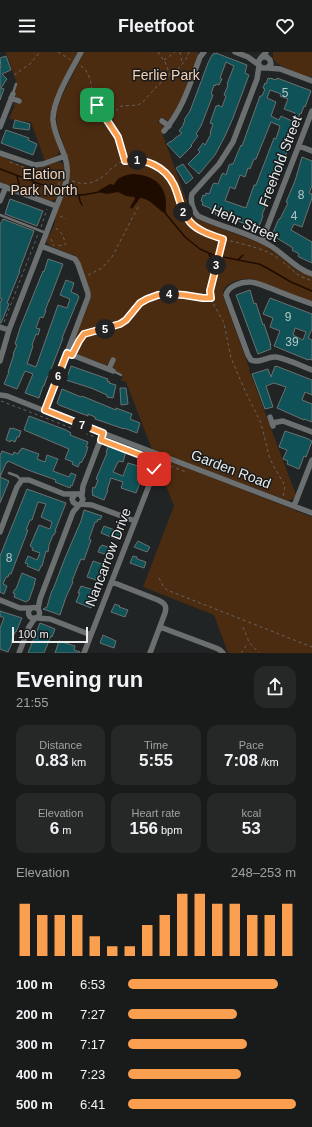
<!DOCTYPE html>
<html lang="en">
<head>
<meta charset="utf-8">
<style>
  :root { --surface:#191b1b; --page:#262828; --text:#f1f3f6; --muted:#9fa1a3; --accent:#fa9f4f }
  body { margin:0; font-family:Arial,sans-serif; background:var(--page); color:var(--text); height:100vh; display:flex; flex-direction:column; font-size:15px; white-space:nowrap }
  * { box-sizing:border-box; margin:0 }
  p { font-size:13px; color:var(--muted) }
  .icon { flex:none; width:22px; height:22px; fill:none; stroke:currentColor; stroke-width:2; stroke-linecap:round; stroke-linejoin:round }
  .map { position:relative; height:601px; overflow:hidden }
  .details { display:flex; flex-direction:column; background:var(--surface); flex:1 }
  .details>* { flex:none }
  .scale { position:absolute; left:12px; bottom:10px; width:76px; box-sizing:border-box; padding-left:4px; border:2px solid #eaecec; border-top:0; font-size:11px; line-height:14px; white-space:nowrap; color:#eaecec; -webkit-text-stroke:3px #181a1b; paint-order:stroke }
  .pin { position:absolute; display:grid; place-items:center; width:34px; height:34px; color:#fff; margin:-17px; border-radius:8px; box-shadow:0 2px 6px #0006 }
  .km { position:absolute; width:20px; height:20px; margin:-10px; border-radius:50%; background:#222; color:#fff; font-size:11px; line-height:20px; text-align:center }
  .round { display:grid; place-items:center; flex:none; width:42px; height:42px; border-radius:12px; background:var(--page) }
  .headline { display:flex; align-items:center; justify-content:space-between; height:68px; padding:0 16px }
  h1 { font-size:22px; font-weight:700; line-height:30px }
  .metrics { display:grid; grid-template-columns:repeat(3,1fr); gap:6px; height:68px; padding:4px 16px }
  .metrics div { display:grid; align-content:center; border-radius:10px; background:var(--page); text-align:center }
  .metrics b { font-size:17px; font-weight:700 }
  .metrics small { font-size:11px; font-weight:400 }
  .metrics p { font-size:11px }
  .chart { height:112px; padding:8px 16px }
  .chart p { display:flex; justify-content:space-between }
  .chart svg { width:100%; height:72px; margin-top:4px; stroke:var(--accent); stroke-width:6 }
  ul { padding:0 16px; list-style:none; font-size:13px }
  li { display:grid; grid-template-columns:64px 48px 1fr; align-items:center; height:30px }
  li i { height:10px; border-radius:5px; background:var(--accent) }
  header { display:flex; justify-content:space-between; align-items:center; height:52px; padding:0 16px; background:var(--surface); font-size:18px; font-weight:700 }
  .map>svg:first-child { display:block }
  .green { fill:#4c2c11 }
  .water { fill:#1e0c00 }
  .lines { fill:none; stroke-linecap:round; stroke-linejoin:round }
  .stream { stroke:#1e0c00; stroke-width:1.5 }
  .building { fill:#0f5257; stroke:#6c7070; fill-rule:evenodd }
  .path { stroke:#626464; stroke-width:1; stroke-dasharray:3 3; stroke-linecap:butt }
  .service { stroke:#6c6f6f; stroke-width:2.5 }
  .minor { stroke:#6c6f6f; stroke-width:5.5 }
  .route-casing { stroke:#fff; stroke-width:8 }
  .route { stroke:#fa9f4f; stroke-width:5 }
  .labels { text-anchor:middle; dominant-baseline:central; stroke-width:3; stroke-linejoin:round; paint-order:stroke }
  .number-label { font-size:12px; fill:#b3c6c7 }
  .park-label { font-size:14px; fill:#f5d2b7; stroke:#181a1b }
  .street-label { font-size:14px; fill:#eaecec; stroke:#181a1b }
</style>
</head>
<body>
<header><svg class="icon" aria-label="menu" viewBox="0 0 24 24"><path d="M4 6h16M4 12h16M4 18h16"/></svg>Fleetfoot<svg class="icon" aria-label="heart" viewBox="0 0 24 24"><path d="M12 20l-8-8c-3-5 5-10 8-4 3-6 11-1 8 4z"/></svg></header>
<div class="map">
<svg width="312" height="601" viewBox="0 0 312 601">
  <rect width="100%" height="100%" fill="#212424"/>
  <path class="green" d="M6,0h72c-7,14 -29,50 -27,65 1,11 6,22 8,33 0,7 -8,8 -14,11l-14,-39 -22,-3 6,-14 -3,-1 2,-1 6,1 2,-5 -6,-2v-4l-2,-1 3,-8z
    M84,0h114l-1,7c-8,18 -16,48 -29,62l-6,-4 -4,5 5,4 -1,4 1,6 29,79 2,3 7,3 61,23 19,13 15,13 16,7v25l-59,-23c-11,-1 -32,3 -30,17l27,74h-1l47,125c-2,4 -5,6 -10,5l-134,-51 -26,-67 -6,-2 3,-3 -2,-3 -6,-3 1,-2 -3,-1 3,-8 -5,-2 -3,6 -2,1 -32,-12 -1,-2 -1,-5 19,-48v-5l-13,-35 -4,-3 -24,-9c-2,-2 -4,-3 -3,-6 0,-3 2,-4 3,-6 3,-5 6,-12 5,-18l13,-32 2,-13 -2,-14 -11,-31 -1,-15 4,-11z
    M273,0h39v25c-12,-3 -32,-9 -39,-18z
    M0,104c10,4 28,14 39,12 5,0 15,-7 21,-6 10,3 1,32 -4,37 -3,2 -3,1 -6,2l-50,-19z
    M165,408l4,1 143,56v136h-84l-14,-38 -71,-28 31,-81 -12,-30 -6,-3 5,-11z"/>
  <path class="water" d="M133,122c18,1 32,9 33,28 0,5 -1,8 1,13 -9,-5 -17,-17 -27,-17l-8,11 -2,-2 5,-8 -1,-2 -8,-1 -8,-4 -11,2 -9,-2v-1l12,-7 4,1c3,-8 11,-10 19,-11z"/>
  <g class="lines">
    <path class="stream" d="M0,117l56,21
      M17,124l2,8
      M67,142l16,1 16,-3
      M79,144l1,5 2,4
      M166,162l19,23 15,12 13,6 46,9 8,4 24,14 21,9
      M209,203l4,5
      M239,207l4,-4"/>
  </g>
  <path class="building" d="M214,1l2,1v-1l31,12 -2,8 4,2 -16,43 -8,18 -10,19 -16,19 -11,-10 12,-12 -2,-2 5,-7 2,2 6,-11 -1,-1 3,-9 -3,-1 6,-17h2v-1l4,2 4,-11 -2,-1 4,-10 -1,-1 7,-18 -8,-4 -6,16 2,1 -3,6 -3,-1 -1,2 -1,-1 -3,9 2,1 -12,31 -5,8 2,2 -7,9 1,1 -12,12 -13,-14 4,-3v1l3,-3 8,-6 -3,-2 5,-7h-1l2,-3 -1,-1 6,-9 18,-48 4,-8h1z
    M6,4l5,14 -9,4 5,5 -6,9 3,1 -4,11v-32l1,-1 -1,-9z
    M268,26l2,1v-1l6,2 1,-2 32,12 2,1 -6,16 -1,-1 -3,8 -1,-1 -16,47 -19,45h1l-4,10 1,1 -5,13 -38,-15 -1,1 -4,-1 1,-1 -5,-2 1,-1 -2,-1v-1l-8,-3 1,-3 -2,-1 2,-6 2,1 1,-3 3,1 4,-10 1,-1 4,1 4,-10 1,-1 3,2 3,-10 2,-1h2l8,-19 1,1 18,-50h2l3,-7 -2,-1 2,-5 1,1zM270,38l11,4 -1,2 8,3 -4,10 11,4 -3,8 -11,-5 -2,4 -8,-4 5,-14 -9,-4zM271,70l9,4 -4,13 -2,-1 -18,47h-2l-8,23 -20,-7h-1l5,-14 5,2 5,-14 5,2 3,-9 2,1 4,-10h2z
    M15,68l15,4 -1,6 -16,-2z
    M6,78l23,8 -1,2 9,4 -4,11 -32,-12z
    M302,105l10,4v25l-3,7 3,1v4l-10,29 -8,-3 -3,6 21,12v21l-13,-6 -1,-1 1,-2 -7,-4 1,-2 -21,-13 5,-12 2,-4h1l8,-16 -2,-1 9,-21z
    M183,112l10,14 -7,6 -10,-16z
    M10,147l33,12 -6,15 -32,-12z
    M3,167l31,12 -15,40h1l-13,32 2,1 -8,19h-1v-20l2,-4 -2,-1v-73z
    M48,207l15,5 -14,37v-1l-4,11h1l-3,7 -3,-1 -4,11 4,1 -2,6 -2,-1 -4,11 1,1 -6,18h1l8,3 22,-62 9,3 3,-9 -10,-4 6,-15 8,3 -3,9 7,3v1l1,1 -17,41h1l-15,39h-1l-3,9h-1l-4,12 -14,-5 8,-19 -8,-3 -8,18 -13,-5 5,-12h-1l6,-18h-1l4,-9 -2,-1 5,-16 23,-57 1,1z
    M250,238l4,14 2,-1 7,22 1,-1 7,21 -1,-1 1,5 -13,5 -22,-59z
    M270,246l42,16v15l-4,9 4,2v20l-3,-1 -1,1 -34,-14 6,-15 -10,-4 3,-9 -10,-4zM295,276l11,4 -3,8 -10,-5z
    M71,314l37,13 -1,2 3,1 -1,1 7,2 -3,13 -6,-1v-2l-16,-7 -25,-8z
    M275,314l1,1v-1l36,14v15l-7,-3 -3,8 10,4v18l-8,-3v1l-27,-12 9,-21 -12,-4 -8,3 7,21 -8,2 -13,-35 16,-5 3,8z
    M120,336h6l2,16 -7,1z
    M62,337l19,8 1,-1 34,14v-2l16,6 -2,5 10,4 -3,10 -13,-5v1l-29,-10v-2l-7,-3v2l-29,-11 -2,-2z
    M29,364l37,14 5,3 -1,2 18,7 -2,5h2l-3,9 -4,7 -1,-1 -2,5 -6,-3 1,-2 -8,-3 4,-10 -45,-19z
    M10,376l2,1 1,-1 2,1 6,2 -2,6h-2l-2,5 -4,-2 -1,2 -4,-2z
    M285,379l21,7 6,3 -6,16 -2,-1 -5,13 -12,-5 1,-3 -5,-2 4,-9 -8,-3z
    M109,393l17,6 -3,11 -4,-1 -1,1 -5,10 10,4 5,-13 17,5 -2,3 1,1 -8,21 -15,-5 2,-6 -12,-4 -4,12h1l-4,10 -12,-5 1,-2 -1,-1 1,-5 2,1 3,-8 -2,-1 11,-26 -1,-1z
    M22,396l17,6 -2,5 8,3 2,-7 11,4 -5,12 16,6 2,-4 5,2 -4,11 -1,-1 -1,3 -15,-6 1,-2 -28,-10 -20,-9 -1,2h-1l-6,14 9,4 -9,22v-49h1l1,-3 11,4 1,-3 4,2 2,-4h1z
    M27,437l39,14 -11,28h1l-2,4h-1l-4,10 -1,7 -2,-1 -4,15h-1l-2,5 -12,-5 1,-2 -3,-1 3,-7 9,4 3,-7 -8,-3 1,-2 -3,-2 9,-21 11,4 2,-7 -11,-5 5,-13 -8,-2 -6,18h-2l-4,10h2l-17,44h-2l-1,3h-2l-3,7 4,2 -3,8 -4,-2v-36z
    M84,458l18,6 -2,4 -2,-1 -1,3h-2l-6,17 2,1 -7,20 -3,-1 -1,2 -8,20 1,1 -7,15 -6,18 -17,-6 4,-2 4,-14 3,-6 11,-29 16,-37z
    M104,474l16,6 -2,8 -17,-7z
    M138,489l12,6 -3,5 -13,-5z
    M102,493l11,4 -2,7 -13,-4 2,-5h1z
    M133,504l4,1v2l9,3 -2,6 -14,-5z
    M93,509l14,5 -1,3h1l-5,13 -15,-5z
    M22,521l14,6 -2,4h1l-6,17 -3,2 -12,-5 1,-3 -2,-1 2,-4h1z
    M81,534l16,5 -1,4h1l-4,10h-1l-1,3 -15,-6 4,-9h-2z
    M115,552l5,2 -1,1 9,3 -3,7 -14,-5z
    M0,559l22,7 -6,14h-1l-4,10 1,1 -4,9 -8,-3v-21l4,-10 -4,-2z
    M40,571l15,6 -3,8 -1,-1 -7,17h-16z
    M103,583l13,6 -2,7 -14,-5z
    M59,589l16,5 -1,4 6,2v1h-25z"/>
  <g class="lines">
    <path class="path" d="M58,0l13,8
      M158,0l7,10 5,13
      M180,0l2,11
      M164,8l11,-8
      M81,14c11,7 9,21 14,33 4,12 13,21 20,32 5,9 7,19 9,30
      M14,23l16,-11 10,-12
      M107,67l14,-13 17,-1 5,-3 14,-16 23,-19 6,-8 3,-7
      M10,110l31,12h11l10,3
      M72,129c14,5 23,2 34,-7 3,-3 5,-6 9,-8 7,-6 17,-7 26,-5 16,2 30,14 35,30 4,12 6,24 16,33 21,20 62,16 87,35
      M59,133v-8
      M60,164l6,3
      M41,175l6,-18
      M56,176l6,6 4,10 -9,2
      M51,187l3,7
      M223,188l-13,51 3,12 10,18 2,7 6,30 15,35 15,30 8,33 4,9 12,21 -2,11
      M283,210l15,13 14,6
      M88,223l14,-7 10,-11 27,-52
      M4,270l34,-88
      M74,297l10,-15 36,-10 6,-4 13,-17 8,-4 11,-4 12,-1 40,4
      M1,349l94,36
      M105,389l49,19
      M165,412l21,8
      M159,526l4,8 4,4 145,57
      M243,575l6,15 10,11
      M241,601l7,-10"/>
    <path class="service" d="M13,41l3,-9
      M0,163l46,18
      M113,319l8,4
      M9,421l8,3 4,4"/>
    <path class="minor" d="M235,0l13,5 11,8
      M263,5h4l3,3 1,4 -4,4h-6l-3,-5c1,-5 6,-7 8,-11
      M259,14l-2,13 -24,63 -14,22 -27,30c-2,7 1,17 6,22 23,11 49,16 71,29 16,9 25,23 43,29
      M268,16l12,1 32,12
      M11,46l8,3
      M162,69l7,5
      M0,75l13,-33
      M164,79c19,-22 26,-47 36,-74l4,-5
      M299,94l13,5
      M0,101l35,12 8,-1 22,-8
      M0,133l56,21
      M0,149l6,-14
      M262,189l50,-130
      M41,194l34,13 3,5 10,29v4l-43,114
      M312,252c-14,-5 -28,-10 -42,-16 -6,-2 -13,-6 -21,-6 -8,0 -21,4 -23,13l22,60 3,5c9,4 16,-4 25,-3 12,2 25,9 36,13
      M0,275l9,3
      M67,301l46,18
      M0,309l9,-31 57,-148c6,-25 -11,-39 -13,-62 -1,-19 19,-51 28,-68
      M109,317l4,-9
      M0,343l7,1 38,15 267,102
      M270,365l3,9
      M272,371l11,-2 29,11
      M82,443l1,-9 20,-53
      M81,452l11,1 43,16
      M294,454l18,-46
      M0,480l17,-45 5,-7h7l35,14h16l3,5 -2,5 -4,1 -4,-3 -1,-3 3,-5
      M112,530l46,18c7,3 9,6 7,13l-15,40
      M0,548l20,8h11
      M28.5 561a5.5 5.5 0 1 1 11 0a5.5 5.5 0 1 1-11 0Z
      M38,557l2,-10 33,-87 6,-7
      M37,566l13,1 41,16
      M160,575l56,21 4,2 3,3
      M19,601l10,-26 6,-9
      M84,601l71,-183 2,-2 5,-13"/>
  </g>
  <g class="lines">
    <g class="route-casing">
      <path id="route" d="M97,53l21,32 7,24c20,-3 40,5 49,24 6,13 6,25 16,37 8,9 21,13 33,17l-13,52 1,7h-8l-19,-3 -14,-1 -12,1 -11,4 -7,4 -14,17 -6,4 -36,10 -5,7 -7,14 -5,-2 -22,57 58,23 -2,7 55,21 -2,8"/>
    </g>
    <use href="#route" class="route"/>
  </g>
  <g class="labels">
    <g class="number-label">
      <text x="285" y="41">5</text>
      <text x="301" y="143">8</text>
      <text x="294" y="164">4</text>
      <text x="288" y="265">9</text>
      <text x="292" y="290">39</text>
      <text x="9" y="506">8</text>
    </g>
    <g class="park-label">
      <text x="166" y="23">Ferlie Park</text>
      <text x="44" y="122">Elation<tspan x="44" dy="16">Park North</tspan></text>
    </g>
    <g class="street-label">
      <text transform="translate(280 109) rotate(-69)">Freehold Street</text>
      <text transform="translate(245 171) rotate(24)">Hehr Street</text>
      <text transform="translate(231 417) rotate(21)">Garden Road</text>
      <text transform="translate(108 505) rotate(-69)">Nancarrow Drive</text>
    </g>
  </g>
</svg>
<div class="scale">100 m</div>
<div class="pin" style="left:97px;top:53px;background:#1e9e55"><svg class="icon" aria-label="arrive" viewBox="0 0 24 24"><path d="M6 21V4h12l-3 4 3 4H6"/></svg></div>
<div class="pin" style="left:154px;top:417px;background:#d93025"><svg class="icon" aria-label="check" viewBox="0 0 24 24"><path d="M5 12l5 5 9-10"/></svg></div>
<b class="km" style="left:137px;top:108px">1</b>
<b class="km" style="left:183px;top:160px">2</b>
<b class="km" style="left:216px;top:213px">3</b>
<b class="km" style="left:169px;top:242px">4</b>
<b class="km" style="left:105px;top:277px">5</b>
<b class="km" style="left:58px;top:324px">6</b>
<b class="km" style="left:82px;top:373px">7</b>
</div>
<section class="details">
<div class="headline"><div><h1>Evening run</h1><p>21:55</p></div><a class="round"><svg class="icon" aria-label="share" viewBox="0 0 24 24"><path d="M12 15V3M7 8l5-5 5 5M5 13v7h14v-7"/></svg></a></div>
<div class="metrics">
<div><p>Distance</p><b>0.83<small> km</small></b></div>
<div><p>Time</p><b>5:55</b></div>
<div><p>Pace</p><b>7:08<small> /km</small></b></div>
</div>
<div class="metrics">
<div><p>Elevation</p><b>6<small> m</small></b></div>
<div><p>Heart rate</p><b>156<small> bpm</small></b></div>
<div><p>kcal</p><b>53</b></div>
</div>
<div class="chart"><p><span>Elevation</span>248–253 m</p>
<svg viewBox="0 0 160 44" preserveAspectRatio="none"><path d="M5 44V12M15 44V19M25 44V19M35 44V19M45 44V32M55 44V38M65 44V38M75 44V25M85 44V19M95 44V6M105 44V6M115 44V12M125 44V12M135 44V19M145 44V19M155 44V12"/></svg>
</div>
<ul>
<li><b>100 m</b>6:53<i style="width:89%"></i></li>
<li><b>200 m</b>7:27<i style="width:65%"></i></li>
<li><b>300 m</b>7:17<i style="width:71%"></i></li>
<li><b>400 m</b>7:23<i style="width:67%"></i></li>
<li><b>500 m</b>6:41<i style="width:100%"></i></li>
</ul>
</section>
</body>
</html>
